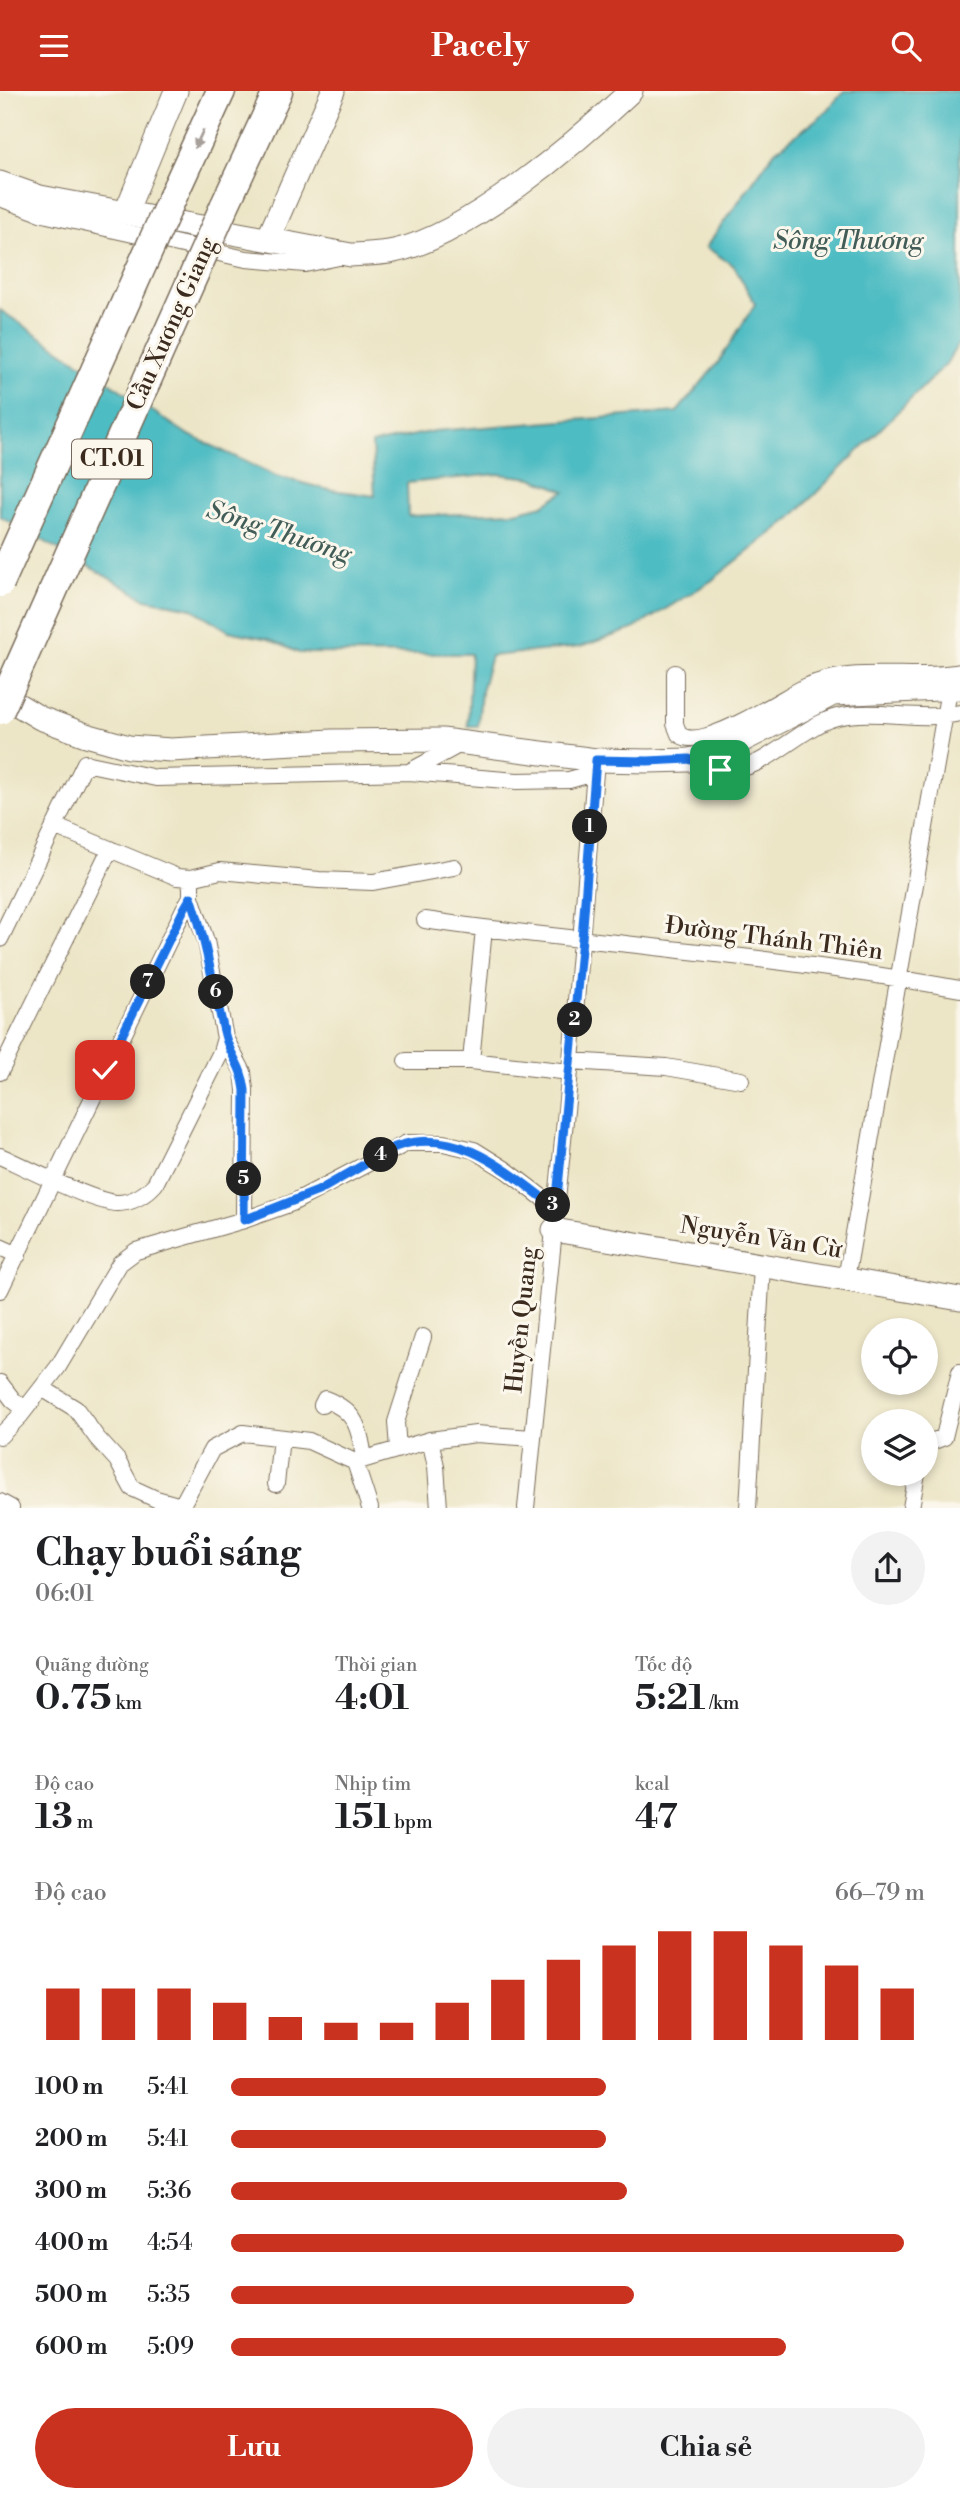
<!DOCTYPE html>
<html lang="vi">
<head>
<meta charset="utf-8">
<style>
  :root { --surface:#fff; --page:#f2f2f2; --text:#202124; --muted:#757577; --accent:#c8321e }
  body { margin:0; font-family:"Libre Bodoni",serif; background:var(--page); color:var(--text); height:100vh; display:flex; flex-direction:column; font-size:26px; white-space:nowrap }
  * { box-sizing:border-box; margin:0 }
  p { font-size:23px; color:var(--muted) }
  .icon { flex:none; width:38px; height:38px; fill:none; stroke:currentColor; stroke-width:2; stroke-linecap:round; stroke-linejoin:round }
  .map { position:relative; height:1417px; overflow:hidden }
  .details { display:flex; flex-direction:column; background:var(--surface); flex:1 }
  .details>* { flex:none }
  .controls { position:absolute; left:861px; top:1227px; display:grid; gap:14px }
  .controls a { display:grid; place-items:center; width:77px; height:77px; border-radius:50%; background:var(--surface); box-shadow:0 4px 10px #0003; font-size:35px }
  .pin { position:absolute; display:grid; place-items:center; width:60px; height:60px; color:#fff; margin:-30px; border-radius:14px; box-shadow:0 4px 10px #0006 }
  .km { position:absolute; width:35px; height:35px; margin:-18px; border-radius:50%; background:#222; color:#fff; font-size:19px; line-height:35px; text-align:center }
  .round { display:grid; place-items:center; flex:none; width:74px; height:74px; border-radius:37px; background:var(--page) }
  .head { display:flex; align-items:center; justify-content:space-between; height:119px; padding:0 35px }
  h1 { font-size:38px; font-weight:700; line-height:52px }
  .metrics { display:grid; grid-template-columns:repeat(3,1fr); gap:10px; height:119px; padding:7px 35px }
  .metrics div { display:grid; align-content:center }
  .metrics b { font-size:35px; font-weight:700 }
  .metrics small { font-size:19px; font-weight:400 }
  .metrics p { font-size:19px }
  .chart { height:196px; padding:14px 35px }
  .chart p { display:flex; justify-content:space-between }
  .chart svg { width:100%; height:126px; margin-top:7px; stroke:var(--accent); stroke-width:6 }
  .button { display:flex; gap:14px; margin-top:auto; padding:14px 35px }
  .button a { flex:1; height:80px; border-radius:42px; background:var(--accent); color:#fff; font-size:28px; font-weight:700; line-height:80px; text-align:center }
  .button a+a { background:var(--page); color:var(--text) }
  ul { padding:0 35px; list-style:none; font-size:23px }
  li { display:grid; grid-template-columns:112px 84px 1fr; align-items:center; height:52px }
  li i { height:18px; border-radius:9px; background:var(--accent) }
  header { display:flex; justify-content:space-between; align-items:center; height:91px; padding:0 35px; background:var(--accent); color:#fff; font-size:32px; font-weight:700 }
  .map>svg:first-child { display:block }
  .water { fill:#4ebcc3; stroke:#447370; stroke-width:2; fill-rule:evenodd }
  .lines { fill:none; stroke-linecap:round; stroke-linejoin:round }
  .street-casing { stroke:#796b59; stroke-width:18 }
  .secondary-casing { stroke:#796b59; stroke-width:25 }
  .highway-casing { stroke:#796b59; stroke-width:31 }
  .street { stroke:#fff; stroke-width:16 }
  .secondary { stroke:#fff; stroke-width:23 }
  .highway { stroke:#fff; stroke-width:28 }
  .highway-bridge-casing { stroke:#796b59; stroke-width:31; stroke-linecap:butt }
  .highway-bridge { stroke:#fff; stroke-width:28 }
  .oneway { fill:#a79f9a }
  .route-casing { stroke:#fff; stroke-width:14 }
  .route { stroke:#1a73e8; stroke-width:9 }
  .labels { text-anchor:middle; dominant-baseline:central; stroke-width:6; stroke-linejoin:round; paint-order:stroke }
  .shield { fill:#fbf7ec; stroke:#75685c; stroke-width:2 }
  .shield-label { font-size:23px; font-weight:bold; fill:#3b2a1e }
  .street-label { font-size:24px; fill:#3b2a1e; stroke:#fbf7ec }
  .water-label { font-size:26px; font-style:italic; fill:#425d58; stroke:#fbf7ec }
</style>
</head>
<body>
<header><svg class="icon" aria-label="menu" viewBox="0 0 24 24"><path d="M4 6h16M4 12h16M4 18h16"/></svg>Pacely<svg class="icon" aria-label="search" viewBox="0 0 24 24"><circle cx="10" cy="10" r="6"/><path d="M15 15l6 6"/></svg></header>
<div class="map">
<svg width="960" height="1417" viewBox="0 0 960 1417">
  <rect width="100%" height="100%" fill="#fbf7ec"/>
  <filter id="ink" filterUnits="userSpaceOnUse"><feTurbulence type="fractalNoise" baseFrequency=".0143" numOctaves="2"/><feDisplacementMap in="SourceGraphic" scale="14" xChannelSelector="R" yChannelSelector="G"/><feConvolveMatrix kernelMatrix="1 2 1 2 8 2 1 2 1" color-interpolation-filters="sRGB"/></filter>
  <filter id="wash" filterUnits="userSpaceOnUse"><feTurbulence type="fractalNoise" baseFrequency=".00686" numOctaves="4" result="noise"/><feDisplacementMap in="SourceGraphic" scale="28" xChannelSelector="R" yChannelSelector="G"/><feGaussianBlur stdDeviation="1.57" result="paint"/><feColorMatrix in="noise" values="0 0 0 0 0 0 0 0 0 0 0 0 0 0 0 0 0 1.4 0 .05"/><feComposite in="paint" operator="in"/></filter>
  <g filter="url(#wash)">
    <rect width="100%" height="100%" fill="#ece5c6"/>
    <path class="water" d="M844,0h116v250l-14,23 -155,154 -80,63 -78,48 -53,18 -89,9 -10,35 -3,35h-10l3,-72 -172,-1 -31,-14 -39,-8 -38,-23 -45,-9 -146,-83v-206l187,124 89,42 49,13 50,7 -3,-52 62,-13 243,-19 41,-49 37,-59 -21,-38 -28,-19 69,-96 51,-39zM498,383l34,4 33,13 -22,14 -28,7 -107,4 -1,-33z"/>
  </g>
  <g filter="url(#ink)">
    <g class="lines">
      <g class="street-casing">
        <path id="street" d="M0,107l43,16 203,45 59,5 34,-7
          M675,582v51l4,10c21,20 103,-36 126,-47 48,-22 105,-6 155,-15
          M691,669c10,4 20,9 31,10 42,4 77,-44 115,-53 41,-9 82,5 123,-4
          M409,681l55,-30
          M54,735l123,51 14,1 29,-7 99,9 54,2 81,-15
          M425,829c85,13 170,20 255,30 93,10 187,22 280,39
          M0,848l85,-176 71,15 253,-6 108,9 52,-1 25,-7
          M225,947l18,34 2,18 -1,130
          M406,970h65l99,11
          M471,970l13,-132
          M571,970l95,6 75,13
          M0,981l110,-223
          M0,1065c24,11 95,47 117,47 15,0 28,-8 38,-19l66,-132 4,-14 -19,-97 -15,-44
          M0,1156l18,8
          M846,1188l103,-589
          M0,1199l184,-381 7,-12v-19
          M0,1292l13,17 12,9
          M42,1297l34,21 21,29 20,22 15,28 24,11 25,7
          M322,1314l3,-6c31,12 35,29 39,60
          M0,1345l20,-20 38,-49 62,-104 16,-12 108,-31 48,-17 115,-60h36l31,7 32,20 50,38
          M430,1349l6,26 3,42
          M926,1353l18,-7 16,-65
          M398,1358l-2,-27 27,-85
          M355,1371l15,46
          M276,1393l5,-46
          M0,1411l11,6
          M183,1412l29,-54 31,-16 66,8 46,21 75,-22 46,-6 57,4
          M526,1417l45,-447 25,-301
          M748,1417l14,-242
          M911,1417l6,-35"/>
      </g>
      <g class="secondary-casing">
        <path id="secondary" d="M0,92l40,14 311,58c14,-1 29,-1 43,-4 73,-15 182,-108 237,-160
          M126,121l50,-121
          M268,148l65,-148
          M0,603l40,24 46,17 43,12 42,3 161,-9 110,-1 154,20 52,1 41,-1 27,-6 117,-60 127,-6
          M554,1139l406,69"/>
      </g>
      <g class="highway-casing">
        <path id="highway" d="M177,96l44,-96
          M224,116l54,-116"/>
      </g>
      <use href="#street" class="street"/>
      <use href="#secondary" class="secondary"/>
      <use href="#highway" class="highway"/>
      <g class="highway-bridge-casing">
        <path id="highway-bridge" d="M0,492l177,-396
          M0,619l224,-503"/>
      </g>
      <use href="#highway-bridge" class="highway-bridge"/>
    </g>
    <defs><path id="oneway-solid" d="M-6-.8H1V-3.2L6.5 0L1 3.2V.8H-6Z" transform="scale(1.75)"/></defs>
    <use class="oneway" href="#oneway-solid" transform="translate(199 48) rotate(115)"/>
  </g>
  <g class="lines" filter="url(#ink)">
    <g class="route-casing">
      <path id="route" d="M105,979l79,-161 7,-12c16,45 22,91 34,138 5,21 17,30 20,55l-1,130 74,-29 77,-44c63,-23 115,27 161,61l26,-269 14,-179 52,1 41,-2 31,11"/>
    </g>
    <use href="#route" class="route"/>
  </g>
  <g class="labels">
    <rect class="shield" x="72" y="348.5" width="80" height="39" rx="5"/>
    <g class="shield-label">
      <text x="112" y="368">CT.01</text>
    </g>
    <g class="street-label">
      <text transform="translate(172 233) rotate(-66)">Cầu Xương Giang</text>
      <text transform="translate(774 848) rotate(7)">Đường Thánh Thiên</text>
      <text transform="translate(761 1147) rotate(9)">Nguyễn Văn Cừ</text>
      <text transform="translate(522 1229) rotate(-84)">Huyền Quang</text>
    </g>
    <g class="water-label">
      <text x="848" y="150">Sông Thương</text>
      <text transform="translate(279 441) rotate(18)">Sông Thương</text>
    </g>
  </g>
</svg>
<div class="controls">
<a><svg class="icon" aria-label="locate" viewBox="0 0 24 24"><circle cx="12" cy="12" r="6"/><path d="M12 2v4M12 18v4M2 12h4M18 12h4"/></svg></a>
<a><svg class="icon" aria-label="layers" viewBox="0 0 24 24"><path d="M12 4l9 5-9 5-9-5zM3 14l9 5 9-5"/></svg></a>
</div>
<div class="pin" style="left:720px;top:679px;background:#1e9e55"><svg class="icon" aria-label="arrive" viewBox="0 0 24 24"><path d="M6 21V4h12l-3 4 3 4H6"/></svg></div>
<div class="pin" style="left:105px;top:979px;background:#d93025"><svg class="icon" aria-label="check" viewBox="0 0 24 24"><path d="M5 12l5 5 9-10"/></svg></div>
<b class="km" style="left:590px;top:736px">1</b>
<b class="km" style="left:575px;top:929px">2</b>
<b class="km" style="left:553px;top:1114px">3</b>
<b class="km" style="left:381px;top:1064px">4</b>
<b class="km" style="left:244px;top:1088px">5</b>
<b class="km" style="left:216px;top:901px">6</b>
<b class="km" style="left:148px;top:891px">7</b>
</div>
<section class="details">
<div class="head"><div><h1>Chạy buổi sáng</h1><p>06:01</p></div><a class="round"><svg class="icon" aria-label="share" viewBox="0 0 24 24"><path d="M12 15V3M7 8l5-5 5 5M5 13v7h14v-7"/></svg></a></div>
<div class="metrics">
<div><p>Quãng đường</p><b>0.75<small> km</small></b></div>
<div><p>Thời gian</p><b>4:01</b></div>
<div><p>Tốc độ</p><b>5:21<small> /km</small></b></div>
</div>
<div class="metrics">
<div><p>Độ cao</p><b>13<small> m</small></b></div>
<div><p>Nhịp tim</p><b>151<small> bpm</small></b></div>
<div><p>kcal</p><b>47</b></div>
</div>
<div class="chart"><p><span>Độ cao</span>66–79 m</p>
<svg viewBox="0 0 160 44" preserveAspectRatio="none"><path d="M5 44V26M15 44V26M25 44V26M35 44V31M45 44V36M55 44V38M65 44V38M75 44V31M85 44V23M95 44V16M105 44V11M115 44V6M125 44V6M135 44V11M145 44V18M155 44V26"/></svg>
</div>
<ul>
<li><b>100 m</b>5:41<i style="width:54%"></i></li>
<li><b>200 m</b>5:41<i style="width:54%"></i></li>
<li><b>300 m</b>5:36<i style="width:57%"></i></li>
<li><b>400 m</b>4:54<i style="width:97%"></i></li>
<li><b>500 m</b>5:35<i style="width:58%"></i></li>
<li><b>600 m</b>5:09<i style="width:80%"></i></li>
</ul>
<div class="button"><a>Lưu</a><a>Chia sẻ</a></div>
</section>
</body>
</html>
